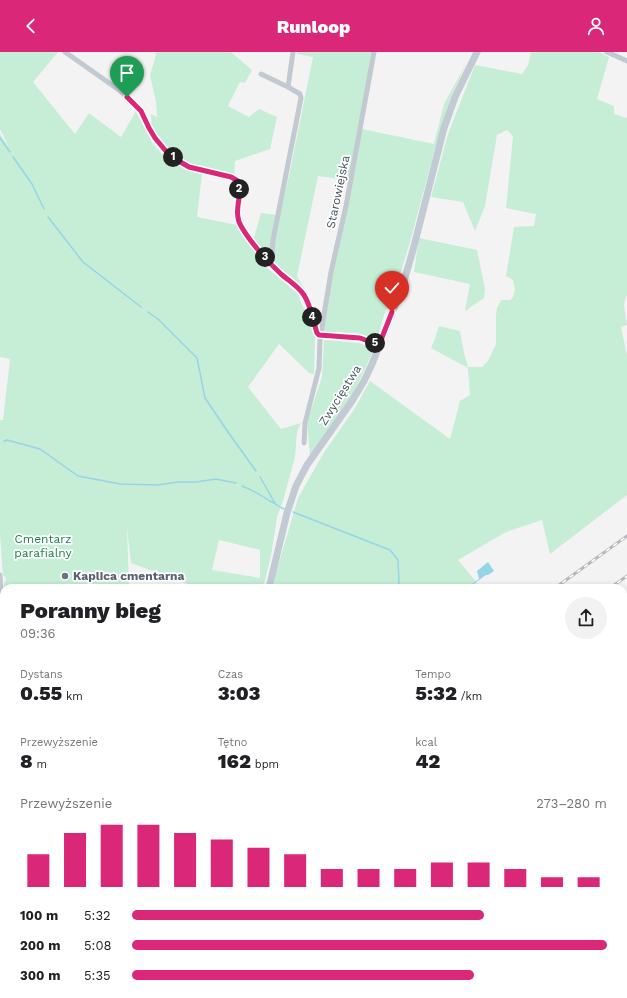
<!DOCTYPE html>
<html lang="pl">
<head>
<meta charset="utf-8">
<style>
  :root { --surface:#fff; --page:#f2f2f2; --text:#202124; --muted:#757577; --accent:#db2777 }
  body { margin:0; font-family:"Work Sans",sans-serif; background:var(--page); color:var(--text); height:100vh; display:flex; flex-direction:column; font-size:15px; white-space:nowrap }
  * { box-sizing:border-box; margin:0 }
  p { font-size:13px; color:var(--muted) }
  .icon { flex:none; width:22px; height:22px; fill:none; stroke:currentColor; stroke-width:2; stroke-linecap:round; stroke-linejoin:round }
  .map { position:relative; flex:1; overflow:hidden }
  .panel { position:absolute; left:0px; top:532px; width:627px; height:414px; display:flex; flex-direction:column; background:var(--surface); border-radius:12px 12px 0 0; box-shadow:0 2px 6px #0003 }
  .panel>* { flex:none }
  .pin { position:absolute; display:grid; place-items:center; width:34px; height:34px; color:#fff; margin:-41px -17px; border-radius:50% 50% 50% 0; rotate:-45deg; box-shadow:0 0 4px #0007 }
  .pin .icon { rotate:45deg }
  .km { position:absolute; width:20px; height:20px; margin:-10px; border-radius:50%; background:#222; color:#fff; font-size:11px; line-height:20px; text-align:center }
  .round { display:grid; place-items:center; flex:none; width:42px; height:42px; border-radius:21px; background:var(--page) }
  .overview { display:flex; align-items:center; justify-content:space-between; height:68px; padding:0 20px }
  h1 { font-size:22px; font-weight:800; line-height:30px }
  .figures { display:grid; grid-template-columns:repeat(3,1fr); gap:6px; height:68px; padding:4px 20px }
  .figures div { display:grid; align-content:center }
  .figures b { font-size:20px; font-weight:800 }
  .figures small { font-size:11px; font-weight:400 }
  .figures p { font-size:11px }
  .chart { height:112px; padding:8px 20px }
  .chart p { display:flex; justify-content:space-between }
  .chart svg { width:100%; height:72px; margin-top:4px; stroke:var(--accent); stroke-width:6 }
  ul { padding:0 20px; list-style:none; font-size:13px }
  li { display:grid; grid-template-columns:64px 48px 1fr; align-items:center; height:30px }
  li i { height:10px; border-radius:5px; background:var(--accent) }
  header { display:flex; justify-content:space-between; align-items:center; height:52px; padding:0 20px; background:var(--accent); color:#fff; font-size:18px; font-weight:800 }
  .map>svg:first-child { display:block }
  .green { fill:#c6edd6; fill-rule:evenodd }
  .water { fill:#96d4e7 }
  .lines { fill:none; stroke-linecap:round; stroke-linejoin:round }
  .stream { stroke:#96d4e7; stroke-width:1.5 }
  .street { stroke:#c2c9d0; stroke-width:5 }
  .secondary { stroke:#c2cad4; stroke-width:7 }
  .rail-casing { stroke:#b5b8bc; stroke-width:3 }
  .rail { stroke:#fff; stroke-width:1.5; stroke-dasharray:4.5; stroke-linecap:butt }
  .route-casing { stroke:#fff; stroke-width:8 }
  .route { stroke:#db2777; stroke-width:5 }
  .worship-dot { fill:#6b7280; stroke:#fff; stroke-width:1.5 }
  .labels { text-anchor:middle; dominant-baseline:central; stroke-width:3.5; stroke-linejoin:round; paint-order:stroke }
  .street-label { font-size:12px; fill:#4b555f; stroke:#fff }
  .park-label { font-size:12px; fill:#1f7d51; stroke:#fff }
  .worship-label { font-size:12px; font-weight:bold; fill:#5b616d; stroke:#fff; text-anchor:start }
</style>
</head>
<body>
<header><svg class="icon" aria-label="back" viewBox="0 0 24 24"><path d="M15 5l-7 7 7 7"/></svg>Runloop<svg class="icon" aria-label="person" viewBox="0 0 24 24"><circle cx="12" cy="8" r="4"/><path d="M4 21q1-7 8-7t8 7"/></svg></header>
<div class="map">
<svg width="627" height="946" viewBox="0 0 627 946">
  <rect width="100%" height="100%" fill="#f4f3f3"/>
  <path class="green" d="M0,0h58l-25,30 42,52 14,-21 32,24 15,-26 17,33 8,9 23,16 18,5 -5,43 40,8 29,42 32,27 17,43 -1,37 -5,-1 -30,-29 -31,43 33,42 20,-6 -4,9 -2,25 -12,44 -6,16 -6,39 -8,32h-64l-68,-25 -4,-35 2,60h-125v-5l2,-3v-2l-3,-3 -3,-41v-114h3l7,-61 -10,-2v-223l9,13 -9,-18zM219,488l41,10v28l-48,-8z
    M155,0h76l21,18 -7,13 -5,-1 -12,24 21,11 10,-8 18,8 -7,32 -35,12 -1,15 -31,-6 -16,-6 -8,-4 -18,-16 -9,-13 -1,-17 6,3 -1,-15 -6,-27 6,-20z
    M297,0h75l-23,128 -31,-4 -21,100 10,18 -21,-18 -11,-11 -2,-14 6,-36 10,-39 24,-119 -16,-3z
    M531,0h68l10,5 -12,42 17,7v8l13,4v178h-1l-2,10 3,19 -6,2 6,28v140l-77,59 -8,-34 -36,12 -48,28 23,28h-208l3,-15 22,-75 25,-44 32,-46 15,-27 80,58 10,-38 10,-6 -2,-27 -37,-20 3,-7 5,-15 21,5 4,22 4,14h14l6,-6 8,-17v-29l1,-7 4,-8h9l3,-3 2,-8 -2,-9 -7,-4 8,-49 20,-1 2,-12 -30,-6 7,-72 -6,-6 -10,5 -12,71 -10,25 -12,-29 -32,-5 17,-63 27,-69 47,9 6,-9z
    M467,10l-17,37 -14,46 -26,97 -11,36 -15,37 -7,24 -22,-6 -32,-1 3,-26 36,-177 72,15 10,-40z
    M261,161l15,2 -8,43 -17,-21h3z
    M419,186l58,12 8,39 -1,9 -19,13 5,-27 -56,-12z
    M324,288l35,3 15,6 -25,54 -39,53 -3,-34 15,-45z
    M627,561v239l-4,-4v-229z"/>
  <path class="water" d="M488,510l6,9 -6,4h-2l-18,13h-2l13,-9 -2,-8z"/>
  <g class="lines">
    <path class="stream" d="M0,86l10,14
      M13,105l19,27 12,25
      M48,165l35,45 58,45
      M148,260l11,8 38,38 8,40 23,34 28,39
      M4,389l3,-1 33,9 38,27 42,8 38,1 20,-3h18l20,-3 20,4
      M260,425l15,26
      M242,434c10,4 19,9 28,15 5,2 9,6 14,8
      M293,460l97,38 8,10 1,24 3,4"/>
    <path class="street" d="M65,0l54,38 17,15 5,6 8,17 6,10 10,12 12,10 12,7 42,10 7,4c6,13 -6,30 3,46 9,15 27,34 40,47 8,7 17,12 23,21 7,11 9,26 13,38l3,3
      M607,0l20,9
      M261,22l27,13
      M271,211l2,-23 28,-142 -1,-4 -12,-7 5,-35
      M320,284l37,2 22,7
      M304,391l1,-20 14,-55 1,-29 11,-67 15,-66 28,-154
      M0,523l4,63
      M0,735l4,3
      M0,892l4,-3
      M188,942l10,4"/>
    <path class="secondary" d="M269,536l18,-75 9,-27 11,-21 45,-64 12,-20 8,-17 24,-61 8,-22 9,-31 31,-122 11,-31 22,-45
      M143,942v4"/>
    <g class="rail-casing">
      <path id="rail" d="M555,536l72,-52
        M610,536l17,-12
        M0,922l4,-2
        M402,942l1,4"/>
    </g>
    <use href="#rail" class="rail"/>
  </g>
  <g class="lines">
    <g class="route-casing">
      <path id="route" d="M127,45l14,14 8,17 6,10 10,12 12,10 12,7 42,10 7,4c6,13 -6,30 3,45 9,16 27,36 40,48 8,7 17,12 23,21 7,11 9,26 13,38l2,2 41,3 19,7 13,-33"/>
    </g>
    <use href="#route" class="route"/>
  </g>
  <circle class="worship-dot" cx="65" cy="524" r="4"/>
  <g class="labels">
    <g class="street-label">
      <text transform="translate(338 140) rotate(-78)">Starowiejska</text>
      <text transform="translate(340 343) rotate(-58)">Zwycięstwa</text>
    </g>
    <g class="park-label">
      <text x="43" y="487">Cmentarz<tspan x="43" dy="14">parafialny</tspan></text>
    </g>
    <g class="worship-label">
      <text x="73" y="524">Kaplica cmentarna</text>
    </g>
  </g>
</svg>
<div class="pin" style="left:127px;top:45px;background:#1e9e55"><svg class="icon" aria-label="arrive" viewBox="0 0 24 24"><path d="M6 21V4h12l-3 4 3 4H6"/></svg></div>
<div class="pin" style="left:392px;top:260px;background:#d93025"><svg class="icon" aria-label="check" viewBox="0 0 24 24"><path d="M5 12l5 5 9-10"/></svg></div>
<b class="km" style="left:173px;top:105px">1</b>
<b class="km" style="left:239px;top:137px">2</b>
<b class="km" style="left:265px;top:205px">3</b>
<b class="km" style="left:312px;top:265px">4</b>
<b class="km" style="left:375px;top:291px">5</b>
<section class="panel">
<div class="overview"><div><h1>Poranny bieg</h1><p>09:36</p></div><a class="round"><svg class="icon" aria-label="share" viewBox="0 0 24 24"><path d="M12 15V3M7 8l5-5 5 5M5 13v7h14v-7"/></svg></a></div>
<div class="figures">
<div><p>Dystans</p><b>0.55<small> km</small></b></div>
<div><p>Czas</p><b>3:03</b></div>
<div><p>Tempo</p><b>5:32<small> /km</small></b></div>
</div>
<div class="figures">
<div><p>Przewyższenie</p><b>8<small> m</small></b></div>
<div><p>Tętno</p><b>162<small> bpm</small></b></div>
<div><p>kcal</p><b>42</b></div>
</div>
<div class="chart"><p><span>Przewyższenie</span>273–280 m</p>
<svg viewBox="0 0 160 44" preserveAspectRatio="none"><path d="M5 44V24M15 44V11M25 44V6M35 44V6M45 44V11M55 44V15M65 44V20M75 44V24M85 44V33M95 44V33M105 44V33M115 44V29M125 44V29M135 44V33M145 44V38M155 44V38"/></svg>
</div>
<ul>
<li><b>100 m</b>5:32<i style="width:74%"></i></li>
<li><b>200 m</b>5:08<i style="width:100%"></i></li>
<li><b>300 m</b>5:35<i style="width:72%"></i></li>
</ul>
</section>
</div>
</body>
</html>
